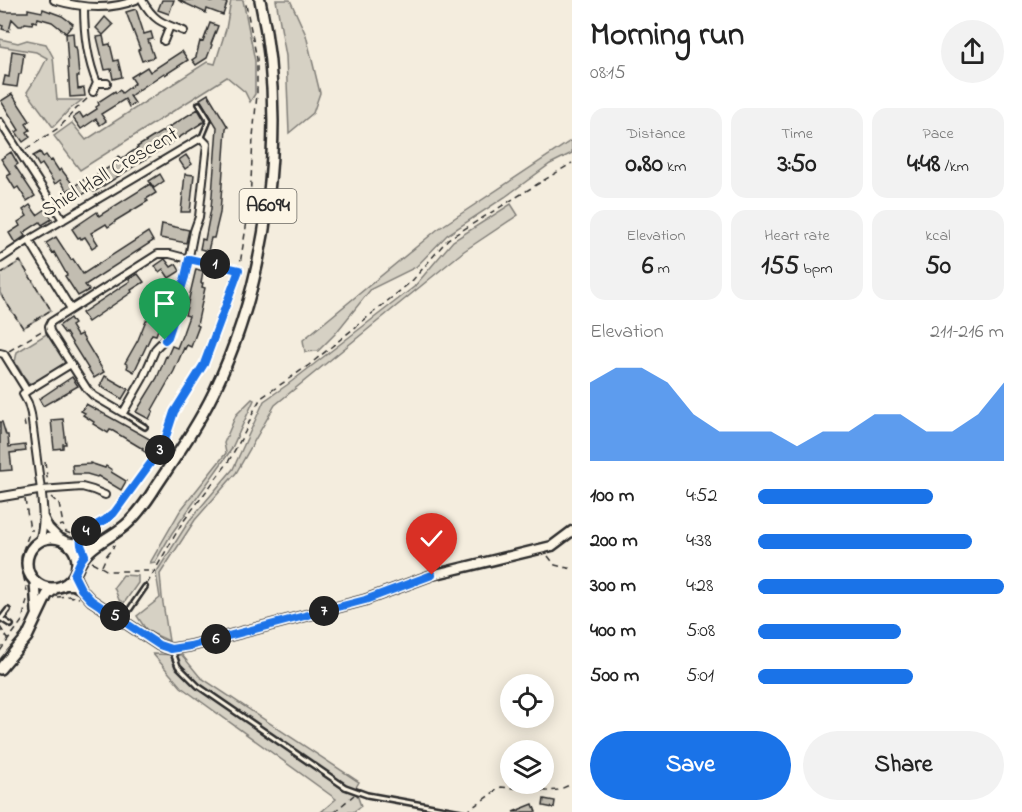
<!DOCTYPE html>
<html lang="en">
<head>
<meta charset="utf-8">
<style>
  :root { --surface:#fff; --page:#f2f2f2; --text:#222; --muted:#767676; --accent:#1a73e8 }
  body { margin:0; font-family:"Indie Flower",sans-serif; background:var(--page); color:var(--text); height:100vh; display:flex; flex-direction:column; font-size:22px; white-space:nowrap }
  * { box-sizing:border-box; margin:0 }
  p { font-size:20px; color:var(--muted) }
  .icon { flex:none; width:33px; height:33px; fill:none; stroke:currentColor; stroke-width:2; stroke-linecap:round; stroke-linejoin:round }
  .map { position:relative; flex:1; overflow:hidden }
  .side { display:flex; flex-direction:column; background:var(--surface); width:450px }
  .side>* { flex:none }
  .buttons { position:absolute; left:500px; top:674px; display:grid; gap:12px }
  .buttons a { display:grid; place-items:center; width:54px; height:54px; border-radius:50%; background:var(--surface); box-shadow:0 3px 15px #0003; font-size:30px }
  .pin { position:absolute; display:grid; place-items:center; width:51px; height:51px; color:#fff; margin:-62px -26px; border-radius:50% 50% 50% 0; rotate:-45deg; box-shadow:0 0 6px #0007 }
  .pin .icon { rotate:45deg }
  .km { position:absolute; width:30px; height:30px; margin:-15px; border-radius:50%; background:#222; color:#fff; font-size:16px; line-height:30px; text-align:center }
  .round { display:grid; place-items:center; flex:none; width:63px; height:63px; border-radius:32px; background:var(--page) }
  .summary { display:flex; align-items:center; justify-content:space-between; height:102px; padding:0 18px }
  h1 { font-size:33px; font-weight:700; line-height:45px }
  .metrics { display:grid; grid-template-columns:repeat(3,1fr); gap:9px; height:102px; padding:6px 18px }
  .metrics div { display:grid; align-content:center; border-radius:15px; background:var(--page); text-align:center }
  .metrics b { font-size:26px; font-weight:700 }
  .metrics small { font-size:16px; font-weight:400 }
  .metrics p { font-size:16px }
  .chart { height:168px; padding:12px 18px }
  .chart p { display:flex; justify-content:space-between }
  .chart svg { width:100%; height:108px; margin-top:6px; fill:var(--accent); opacity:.7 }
  .action { display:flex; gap:12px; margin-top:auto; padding:12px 18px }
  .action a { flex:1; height:69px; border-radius:36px; background:var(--accent); color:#fff; font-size:24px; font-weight:700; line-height:69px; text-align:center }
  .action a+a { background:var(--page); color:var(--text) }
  ul { padding:0 18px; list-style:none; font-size:20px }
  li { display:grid; grid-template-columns:96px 72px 1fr; align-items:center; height:45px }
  li i { height:15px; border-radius:8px; background:var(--accent) }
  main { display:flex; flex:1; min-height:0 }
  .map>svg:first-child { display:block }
  .green { fill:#d6d1c4; stroke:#807e78; stroke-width:1.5 }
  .building { fill:#c2bdb1; stroke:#2b2b2b; stroke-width:1.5 }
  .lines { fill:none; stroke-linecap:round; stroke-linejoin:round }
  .service-casing { stroke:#2b2b2b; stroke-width:8 }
  .minor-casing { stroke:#2b2b2b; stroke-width:10 }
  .tertiary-casing { stroke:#2b2b2b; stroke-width:11 }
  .secondary-casing { stroke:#2b2b2b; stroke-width:13 }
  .primary-casing { stroke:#2b2b2b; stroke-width:14 }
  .path { stroke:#2b2b2b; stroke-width:1.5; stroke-dasharray:6 4.5; stroke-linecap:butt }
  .service { stroke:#fcf5e5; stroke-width:3 }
  .minor { stroke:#fcf5e5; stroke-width:6 }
  .tertiary { stroke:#fcf5e5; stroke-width:7 }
  .secondary { stroke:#fcf5e5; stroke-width:8 }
  .primary { stroke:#fcf5e5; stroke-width:9 }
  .route-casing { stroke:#fff; stroke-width:12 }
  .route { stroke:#1a73e8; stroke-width:8 }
  .labels { text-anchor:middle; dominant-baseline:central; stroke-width:5; stroke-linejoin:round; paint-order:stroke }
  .shield { fill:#fcf5e5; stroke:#6a6863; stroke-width:1.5 }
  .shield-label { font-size:20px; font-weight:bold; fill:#2b2b2b }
  .street-label { font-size:21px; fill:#2b2b2b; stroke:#fcf5e5 }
</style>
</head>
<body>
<main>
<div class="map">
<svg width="572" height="812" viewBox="0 0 572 812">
  <rect width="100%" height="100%" fill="#f4edde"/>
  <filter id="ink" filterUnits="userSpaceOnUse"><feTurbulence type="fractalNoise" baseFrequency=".0167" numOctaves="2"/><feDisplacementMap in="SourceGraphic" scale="12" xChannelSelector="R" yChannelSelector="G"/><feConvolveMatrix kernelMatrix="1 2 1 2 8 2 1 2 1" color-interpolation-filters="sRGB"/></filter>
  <g filter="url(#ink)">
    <path class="green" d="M231,0h12l12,61v33l-5,8 -5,-10 -18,-15 -147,93 -26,-34 18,-13 14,17 121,-78 8,2 11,-35z
      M276,0h14l16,35 14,58 -7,20 -24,20 -3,-77z
      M0,39l18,4 9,-3 19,4 7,13 4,43h25l-13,10 -16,17 -26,-35 13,-20 7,-14 -11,-6 -36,-6z
      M572,140v13l-22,11 -45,33 -58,38 -31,32 -45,22 -36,45 -17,17 -13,1 -2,-12 135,-111z
      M511,204l7,11 -54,36 -189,154 -39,68 -41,47 -35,54 2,23 7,44 -22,-10 -10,-15 23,-18 -4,-25 33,-52 44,-52 31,-68 23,-16 127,-98 39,-46z
      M20,261l31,49 -28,18 -23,-35v-19z
      M48,333l17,26 -1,6 -30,18h-6l-13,-21 2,-10z
      M252,399l2,1 -23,50 -59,83 -17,29 -5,1 30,-52 46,-58 -2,-10 12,-28z
      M123,575l15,1v7l-14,20 -5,-3 -5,-13z
      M153,654l29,1 18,22 159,105 -4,7 6,17 -8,6h-32l15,-13 -155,-112z"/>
    <path class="building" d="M162,0h12l-5,14 -11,-4z
      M178,0h29l6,2 1,-2h4l9,3 -4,12 -16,-6 -1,4z
      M28,9l14,3 1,-3 19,7 11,8 -7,9 -14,-11 -14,-4 -1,4 -4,-1 -1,3 -7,-1 -3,3h-3l-7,-7 -3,12 -7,-2 1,-3 -3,-1v-14l6,1h22z
      M136,9l8,25 7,-2 2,7 -5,1 6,17 -12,4 -4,-11 2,-1 -14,-37z
      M105,17l8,8 -10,10 -7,-7z
      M210,23l8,3 -7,18 1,1 -5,13 -11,7 -4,-5 4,-3 4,-16 3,1z
      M73,33l1,14h2l1,5 2,25h-2l1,12 6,-1 1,8 -15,1 -4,-63z
      M103,36l2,9 5,-1 4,17 4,-1 4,17 -9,2 -2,-10 -6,1 -8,-33z
      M12,51l12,2 -3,21h-2l-2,13 -14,-2 2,-9 4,1z
      M182,51l6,9 -23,15 -1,-2 -34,23 5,7 -6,4 -4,-8 -24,15 5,7 -6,4 -4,-6 -15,10 -8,-11 7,-5 3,5 14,-9 -1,-2 3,-2 -1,-3 17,-11 1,2 4,-3 2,3 13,-10 -4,-6 16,-10 3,5z
      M12,94l18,27 -4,3 4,6 -3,2 3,5 -7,5 -7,-10 3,-2 -18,-29z
      M208,94l20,33 -2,1 -6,85 -6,25h-3l-3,13 -8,-2 2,-10 3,1 6,-31 6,-82 -17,-28z
      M198,109l7,12 -111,71 -2,-3 -10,6 -6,-10 9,-6 2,2 29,-18 -2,-3 5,-4 2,3 17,-11 -1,-1z
      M11,152l7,12 -3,2 20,30 -8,5 -9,-14 -3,2 -8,-13 4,-2 -10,-15z
      M40,152l3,5 3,-2 4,6 2,-1 7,11 2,-2 13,17 -7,5 -7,-11 -5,4 -13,-20 -3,2 -6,-10z
      M186,155l6,9 -7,5 -6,-9z
      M160,174l4,7 -10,7 -5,-7z
      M185,174l9,1 -4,37h-9z
      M150,184l6,9 -10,6 2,2 -33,20v1l-7,5 -2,-3 -15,9 7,11 -6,4 -7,-11 -4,2 -1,-2 -2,1 -6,-9 25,-17 2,4z
      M30,205l7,10 9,-6 6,10 -10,6 -2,-3 -17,11 2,3 -10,7 -6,-10 11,-7 -2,-4 9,-6 -4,-6z
      M162,224l27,6 -3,13 -26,-5z
      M148,232l5,9 -68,44 4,5 -11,6 -13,-20 2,-1 -13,-23 -2,1 -6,-10 10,-6 15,23 2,-1 10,15z
      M165,259l6,8 5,-3 4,7 -11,7 -6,-9 -4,3 -4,-6z
      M196,269l7,2 -2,12h2l-1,4 3,1 -8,37 2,1 -8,21 -4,-2 -2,4 -1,-1 -10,23 -22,39 1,1 -4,8 -13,-7 21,-34 9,-22 1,1 5,-11 5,2 6,-15 6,-17 -4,-1z
      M138,274l6,8 -13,8 1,2 -44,30 -6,-9 48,-32 -1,-2z
      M161,287l9,2 -5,14h2l-4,13 -7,19 -4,-1 -18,38 -7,-4 1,-3 -3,-2 13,-23 8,-20h1l4,-9 1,1z
      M70,318l4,6 -3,2 6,10 4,-2 23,38 -10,6 -28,-45 -1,1 -6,-8z
      M105,376l23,13 -6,10 -22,-13z
      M72,377l6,9 -35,20 -4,-7z
      M86,404l69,38 -7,12 -6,-4 1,-1 -30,-18 -3,-1 -2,3 -15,-9 1,-2 -11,-7 2,-2 -4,-2z
      M63,419l3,25h-3v4l-9,1 -3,-29z
      M0,422h2l4,13h2l1,12 16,-2 1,6 -16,2 2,17 -12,1z
      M90,463l15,5 1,-2 6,4 -1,2 15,9 -5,9 -23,-14 -1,1 -10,-3h-14l-1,-9 18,-1z
      M544,799l11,2 -1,7 -11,-2z
      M533,804l3,8h-23z"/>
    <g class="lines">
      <g class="service-casing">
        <path id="service" d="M199,104l10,16 -7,17
          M124,414l21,13
          M0,618l11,7
          M1,619l7,-9
          M123,619l22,-32
          M172,650l6,16 20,20 147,101 22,8 94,17"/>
      </g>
      <g class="minor-casing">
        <path id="minor" d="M54,0c27,8 55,11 82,0
          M142,0c12,21 20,23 42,31
          M84,7c0,26 3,52 13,76
          M164,41l6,-15
          M93,92l4,-9h10
          M0,122l63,98
          M29,240l42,69
          M0,259l29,-19 172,-102 6,6 -8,73 -5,14 -9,46 -10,31 -1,11 -7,18 -11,11 -13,30 -20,35 -29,-17 -7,-7 -16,-25
          M0,353l4,1 23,37 44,-27 -21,-33 -1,-5 2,-4 107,-68h12l19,5
          M27,391l-4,3 5,9 3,11 10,76 41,-3 11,3 12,5"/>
      </g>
      <g class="tertiary-casing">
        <path id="tertiary" d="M0,497l41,-7c2,18 4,33 -1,50
          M44,518l5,10 10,10"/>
      </g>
      <g class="secondary-casing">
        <path id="secondary" d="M74,575l7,14 10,11 68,45 12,4 19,-3 175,-46 67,-25 120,-29 20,-15
          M65,585h8l8,4"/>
      </g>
      <g class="primary-casing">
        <path id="primary" d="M27 563a25 25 0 1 1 50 0a25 25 0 1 1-50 0Z
          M68,543l13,2 17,-2
          M77,570c9,-26 35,-31 52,-48 11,-11 20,-24 28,-37 20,-30 41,-60 57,-93 55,-115 74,-267 46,-392
          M35,582l2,30
          M0,669l27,-32 20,-42 8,-7"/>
      </g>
      <path class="path" d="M26,149l34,-22 14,-16 15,-14
        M196,260l42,10
        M0,274l20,-13 31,49 -28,18 -23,-35
        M9,351l34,-21
        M24,421l2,10
        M45,462l3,22
        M51,497l8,7 4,20
        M25,499l5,31
        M99,523l5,8
        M59,526l4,-1 3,7 5,2h8
        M80,534l25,-14 9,-7 49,-67 11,-34 30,-48 35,-94 11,-67 3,-66 4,-43v-35l-12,-59
        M548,556l7,9 17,4
        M92,562l16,9h45
        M102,566l5,-11 7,-9 -1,-1
        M147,584l35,-61 45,-59 18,-32 10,-24 6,-10 48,-33 103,-84 36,-42 124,-76
        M27,592c-2,-12 -8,-27 -5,-39 2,-7 6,-15 8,-23h3
        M57,597l11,-1 11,2
        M0,627l8,12
        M0,651l22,-30 5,-21
        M334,812l20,-17
        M466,812l35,-25 46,4 11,-1 14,-6"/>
      <use href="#service" class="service"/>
      <use href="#minor" class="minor"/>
      <use href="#tertiary" class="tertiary"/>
      <use href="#secondary" class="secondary"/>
      <use href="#primary" class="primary"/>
    </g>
  </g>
  <g class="lines" filter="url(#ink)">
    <g class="route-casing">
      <path id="route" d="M165,340l3,-3 6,-18 1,-11 10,-31 4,-18 50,11 -35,94 -30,48 -11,34 -49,67 -9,7 -25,14 1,11 4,10 -4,5 -7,15 7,14 10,11 68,45 12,4 19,-3 175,-46 67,-25"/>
    </g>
    <use href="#route" class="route"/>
  </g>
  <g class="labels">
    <rect class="shield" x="239.5" y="189" width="57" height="34" rx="4.5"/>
    <g class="shield-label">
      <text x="268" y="206">A6094</text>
    </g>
    <g class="street-label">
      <text transform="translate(110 173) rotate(-31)">Shiel Hall Crescent</text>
    </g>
  </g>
</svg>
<div class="buttons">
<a><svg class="icon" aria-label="locate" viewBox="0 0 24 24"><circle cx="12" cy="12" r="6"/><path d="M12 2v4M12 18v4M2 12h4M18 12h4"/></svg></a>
<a><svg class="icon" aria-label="layers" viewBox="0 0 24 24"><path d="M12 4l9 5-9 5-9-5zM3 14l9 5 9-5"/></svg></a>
</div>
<div class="pin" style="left:165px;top:340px;background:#1e9e55"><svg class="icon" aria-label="arrive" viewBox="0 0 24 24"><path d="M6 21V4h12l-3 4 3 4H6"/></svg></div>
<div class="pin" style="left:432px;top:575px;background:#d93025"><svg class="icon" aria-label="check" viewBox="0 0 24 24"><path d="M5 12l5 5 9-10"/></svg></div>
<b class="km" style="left:215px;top:264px">1</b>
<b class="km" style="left:160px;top:450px">3</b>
<b class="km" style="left:86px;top:531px">4</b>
<b class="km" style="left:115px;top:616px">5</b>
<b class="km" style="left:216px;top:639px">6</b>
<b class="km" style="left:324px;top:611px">7</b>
</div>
<section class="side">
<div class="summary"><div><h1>Morning run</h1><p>08:15</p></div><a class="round"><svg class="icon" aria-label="share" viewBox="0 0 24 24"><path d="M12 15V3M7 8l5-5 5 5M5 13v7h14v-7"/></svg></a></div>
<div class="metrics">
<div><p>Distance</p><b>0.80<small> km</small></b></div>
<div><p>Time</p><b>3:50</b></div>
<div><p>Pace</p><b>4:48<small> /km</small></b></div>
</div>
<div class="metrics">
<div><p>Elevation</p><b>6<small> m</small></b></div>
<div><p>Heart rate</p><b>155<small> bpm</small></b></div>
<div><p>kcal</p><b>50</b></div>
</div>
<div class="chart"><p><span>Elevation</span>211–216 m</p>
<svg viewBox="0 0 160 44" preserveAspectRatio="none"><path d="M0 44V12L10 6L20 6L30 12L40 25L50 32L60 32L70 32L80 38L90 32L100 32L110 25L120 25L130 32L140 32L150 25L160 12V44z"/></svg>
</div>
<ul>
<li><b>100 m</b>4:52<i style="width:71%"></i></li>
<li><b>200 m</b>4:38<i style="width:87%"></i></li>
<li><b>300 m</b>4:28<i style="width:100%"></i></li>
<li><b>400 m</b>5:08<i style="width:58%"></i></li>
<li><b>500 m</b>5:01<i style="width:63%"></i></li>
</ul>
<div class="action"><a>Save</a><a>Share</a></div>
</section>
</main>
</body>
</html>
